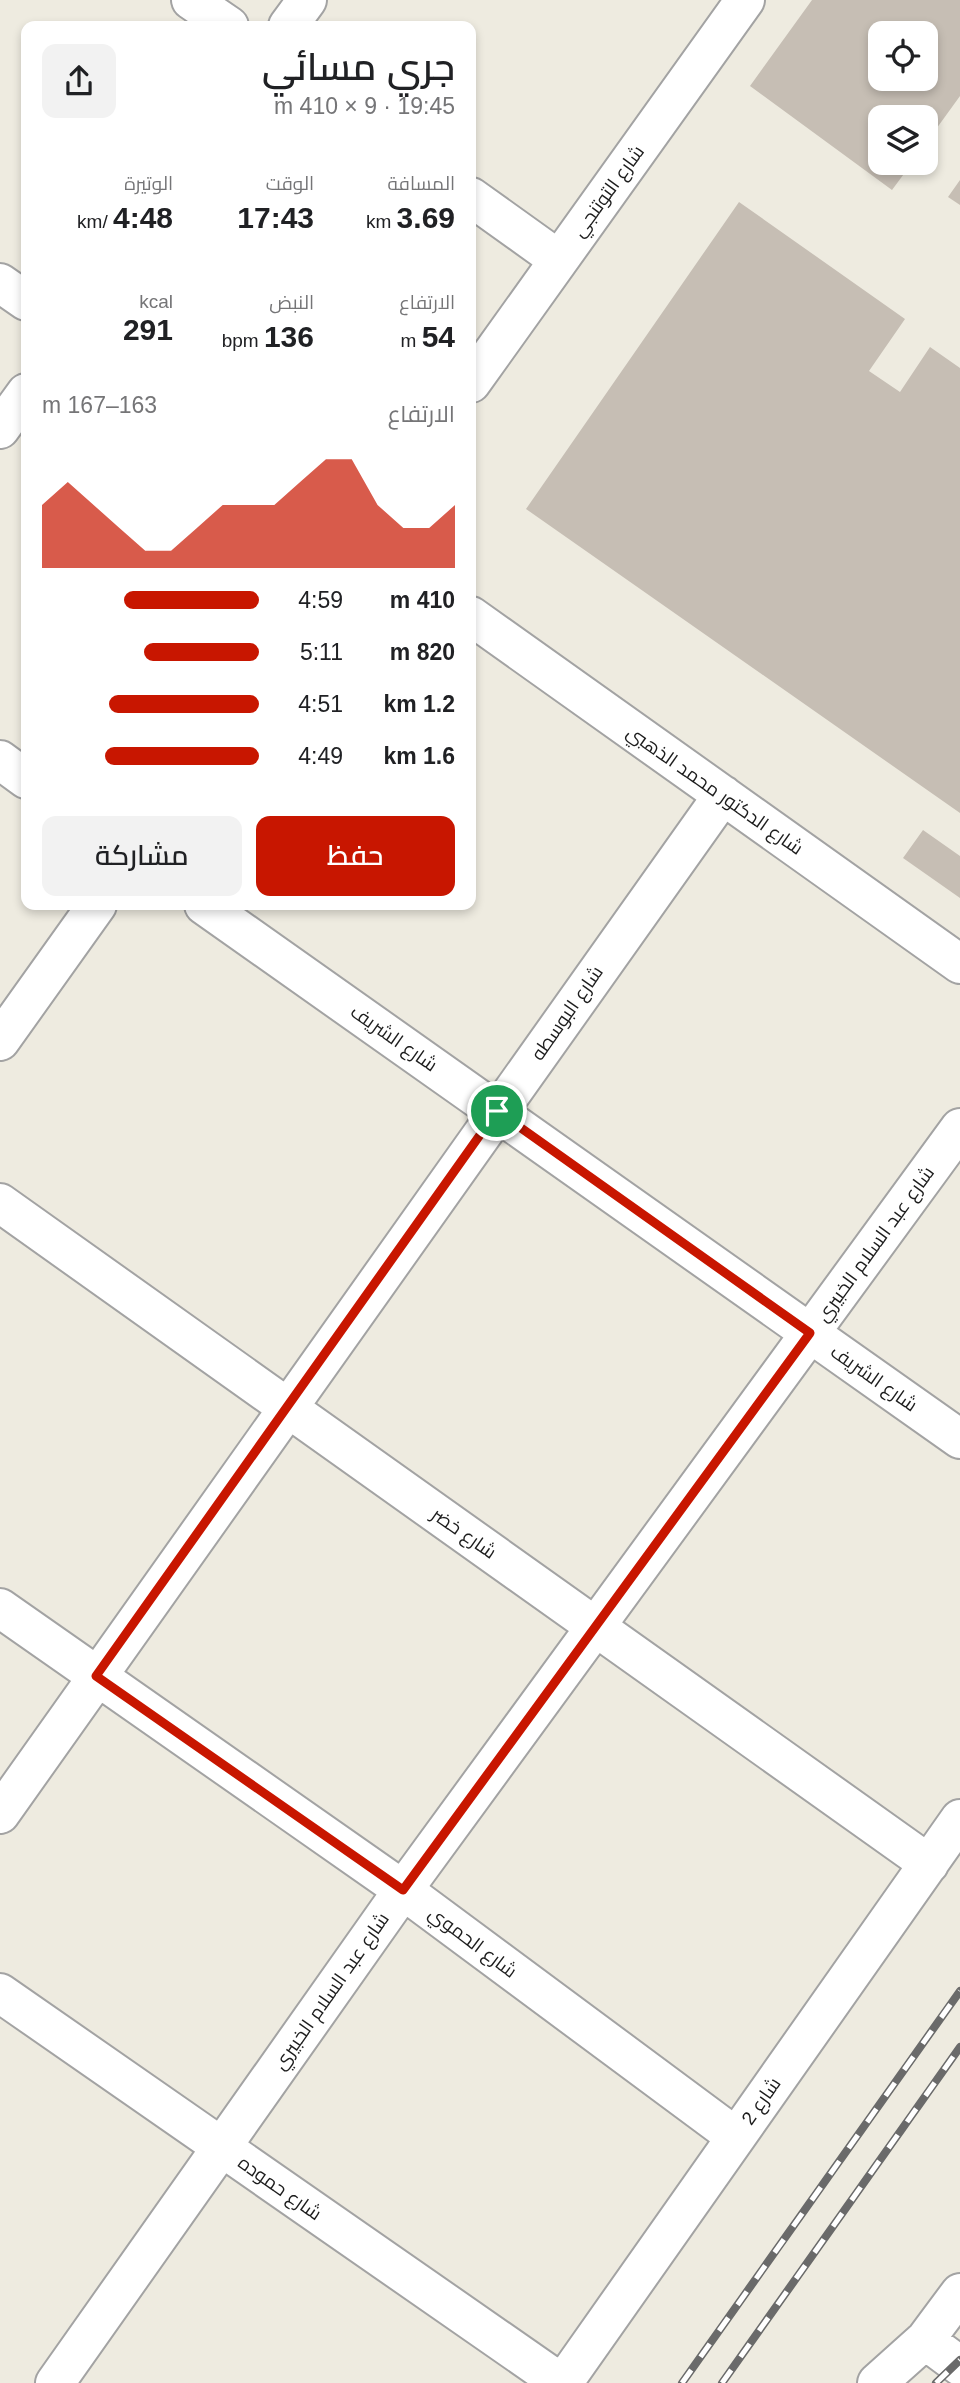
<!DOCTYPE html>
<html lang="ar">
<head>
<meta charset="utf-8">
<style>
  :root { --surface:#fff; --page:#f2f2f2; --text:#202124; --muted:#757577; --accent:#c81600 }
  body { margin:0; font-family:Arial,Cairo,sans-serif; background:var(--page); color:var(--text); direction:rtl; height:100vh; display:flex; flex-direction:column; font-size:26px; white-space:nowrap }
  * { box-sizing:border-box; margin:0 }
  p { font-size:23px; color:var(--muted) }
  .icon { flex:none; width:38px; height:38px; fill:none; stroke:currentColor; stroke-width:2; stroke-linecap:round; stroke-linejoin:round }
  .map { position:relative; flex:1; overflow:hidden; direction:ltr }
  .details { position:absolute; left:21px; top:21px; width:455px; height:889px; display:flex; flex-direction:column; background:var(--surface); border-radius:14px; box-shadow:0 4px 10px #0003; direction:rtl }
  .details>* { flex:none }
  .controls { position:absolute; left:868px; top:21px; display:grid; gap:14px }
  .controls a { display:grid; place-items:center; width:70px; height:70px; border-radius:14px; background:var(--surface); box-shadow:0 4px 10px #0003; font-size:35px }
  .pin { position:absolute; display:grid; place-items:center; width:60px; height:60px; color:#fff; margin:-30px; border:4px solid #fff; border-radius:50%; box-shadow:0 2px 7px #0007 }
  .round { display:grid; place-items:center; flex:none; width:74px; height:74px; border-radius:14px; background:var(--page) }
  .head { display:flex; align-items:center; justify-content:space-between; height:119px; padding:0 21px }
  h1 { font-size:38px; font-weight:600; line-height:52px }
  .metrics { display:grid; grid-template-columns:repeat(3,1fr); gap:10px; height:119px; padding:7px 21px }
  .metrics div { display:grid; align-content:center }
  .metrics b { font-size:30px; font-weight:600 }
  .metrics small { font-size:19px; font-weight:400 }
  .metrics p { font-size:19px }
  .chart { height:196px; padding:14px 21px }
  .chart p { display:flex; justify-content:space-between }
  .chart svg { width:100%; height:126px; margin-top:7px; fill:var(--accent); opacity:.7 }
  .cta { display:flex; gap:14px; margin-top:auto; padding:14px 21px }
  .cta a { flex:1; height:80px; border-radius:14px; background:var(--accent); color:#fff; font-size:28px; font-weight:600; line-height:80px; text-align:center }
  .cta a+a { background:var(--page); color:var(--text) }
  ul { padding:0 21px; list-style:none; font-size:23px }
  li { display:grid; grid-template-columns:112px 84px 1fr; align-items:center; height:52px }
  li i { height:18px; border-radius:9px; background:var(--accent) }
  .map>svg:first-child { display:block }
  .building { fill:#c6beb4; fill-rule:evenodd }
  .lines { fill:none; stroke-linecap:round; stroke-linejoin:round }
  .minor-casing { stroke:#a3a3a3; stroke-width:42 }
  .minor { stroke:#fff; stroke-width:38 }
  .rail-casing { stroke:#6a6a6a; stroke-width:8 }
  .rail { stroke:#fff; stroke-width:5; stroke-dasharray:16; stroke-linecap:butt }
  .route-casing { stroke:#fff; stroke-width:14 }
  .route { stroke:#c81600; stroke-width:9 }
  .labels { text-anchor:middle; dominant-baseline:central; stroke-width:5; stroke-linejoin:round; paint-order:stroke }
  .street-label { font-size:19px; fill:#1c1c1c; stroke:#fff }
</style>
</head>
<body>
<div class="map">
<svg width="960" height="2383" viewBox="0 0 960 2383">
  <rect width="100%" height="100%" fill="#eeebe0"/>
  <path class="building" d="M812,0h148v96l-34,47v-26h-46v46h32l-20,27 -142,-104zM880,33h46v46h-46z
    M960,180v25l-12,-8z
    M739,202l166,117 -36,52 31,21 30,-45 30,21v445l-434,-304z
    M923,830l37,26v42l-57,-40z"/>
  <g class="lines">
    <g class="minor-casing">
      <path id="minor" d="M191,0l38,26
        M288,26l19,-26
        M471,197l88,63
        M0,283l26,18
        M471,383l274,-383
        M0,429l26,-36
        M471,616l489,348
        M0,760l26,19
        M204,905l756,534
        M0,1041l97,-136
        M0,1203l929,661
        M0,1608l403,282 333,247
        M0,1814l723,-1019
        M0,1993l561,390
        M925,2340l35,26
        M55,2383l348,-493 557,-762
        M563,2383l397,-564
        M877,2383l48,-43 35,-47"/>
    </g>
    <use href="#minor" class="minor"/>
    <g class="rail-casing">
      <path id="rail" d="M682,2383l278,-392
        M722,2383l238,-336
        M936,2383l24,-23"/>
    </g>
    <use href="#rail" class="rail"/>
  </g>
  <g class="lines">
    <g class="route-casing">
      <path id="route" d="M497,1111l313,222 -407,557 -307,-214z"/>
    </g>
    <use href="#route" class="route"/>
  </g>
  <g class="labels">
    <g class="street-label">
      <text transform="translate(608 191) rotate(-54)">شارع التوتنجي</text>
      <text transform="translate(715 790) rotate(35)">شارع الدكتور محمد الذهبي</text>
      <text transform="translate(567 1013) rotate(-55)">شارع البوسطه</text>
      <text transform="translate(394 1038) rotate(35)">شارع الشريف</text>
      <text transform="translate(875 1244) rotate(-54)">شارع عبد السلام الخبيري</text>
      <text transform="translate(874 1378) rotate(35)">شارع الشريف</text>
      <text transform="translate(464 1533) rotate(35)">شارع خضر</text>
      <text transform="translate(473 1942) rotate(37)">شارع الحموي</text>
      <text transform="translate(331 1991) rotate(-55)">شارع عبد السلام الخبيري</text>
      <text transform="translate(761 2101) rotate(-55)">شارع 2</text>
      <text transform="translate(280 2188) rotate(35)">شارع حموده</text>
    </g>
  </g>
</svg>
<div class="controls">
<a><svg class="icon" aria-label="locate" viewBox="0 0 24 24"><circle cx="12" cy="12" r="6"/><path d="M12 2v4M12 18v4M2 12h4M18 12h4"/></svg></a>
<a><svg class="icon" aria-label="layers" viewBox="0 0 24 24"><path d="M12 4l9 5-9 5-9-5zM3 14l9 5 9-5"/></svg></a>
</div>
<div class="pin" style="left:497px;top:1111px;background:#1e9e55"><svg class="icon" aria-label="arrive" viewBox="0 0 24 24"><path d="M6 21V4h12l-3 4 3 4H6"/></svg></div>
<section class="details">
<div class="head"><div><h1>جري مسائي</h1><p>19:45 · 9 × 410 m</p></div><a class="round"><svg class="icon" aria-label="share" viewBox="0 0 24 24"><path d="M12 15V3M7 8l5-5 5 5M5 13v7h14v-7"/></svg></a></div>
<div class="metrics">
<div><p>المسافة</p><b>3.69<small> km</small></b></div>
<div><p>الوقت</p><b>17:43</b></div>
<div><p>الوتيرة</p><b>4:48<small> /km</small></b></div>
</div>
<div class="metrics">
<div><p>الارتفاع</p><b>54<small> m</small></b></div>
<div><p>النبض</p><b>136<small> bpm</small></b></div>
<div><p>kcal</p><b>291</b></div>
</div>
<div class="chart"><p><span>الارتفاع</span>163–167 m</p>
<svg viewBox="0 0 160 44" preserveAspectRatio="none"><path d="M0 44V22L10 14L20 22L30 30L40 38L50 38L60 30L70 22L80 22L90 22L100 14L110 6L120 6L130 22L140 30L150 30L160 22V44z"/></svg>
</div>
<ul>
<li><b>410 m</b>4:59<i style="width:62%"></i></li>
<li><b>820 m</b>5:11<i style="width:53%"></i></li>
<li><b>1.2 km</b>4:51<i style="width:69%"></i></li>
<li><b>1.6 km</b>4:49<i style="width:71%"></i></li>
</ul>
<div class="cta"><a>حفظ</a><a>مشاركة</a></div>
</section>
</div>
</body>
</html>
